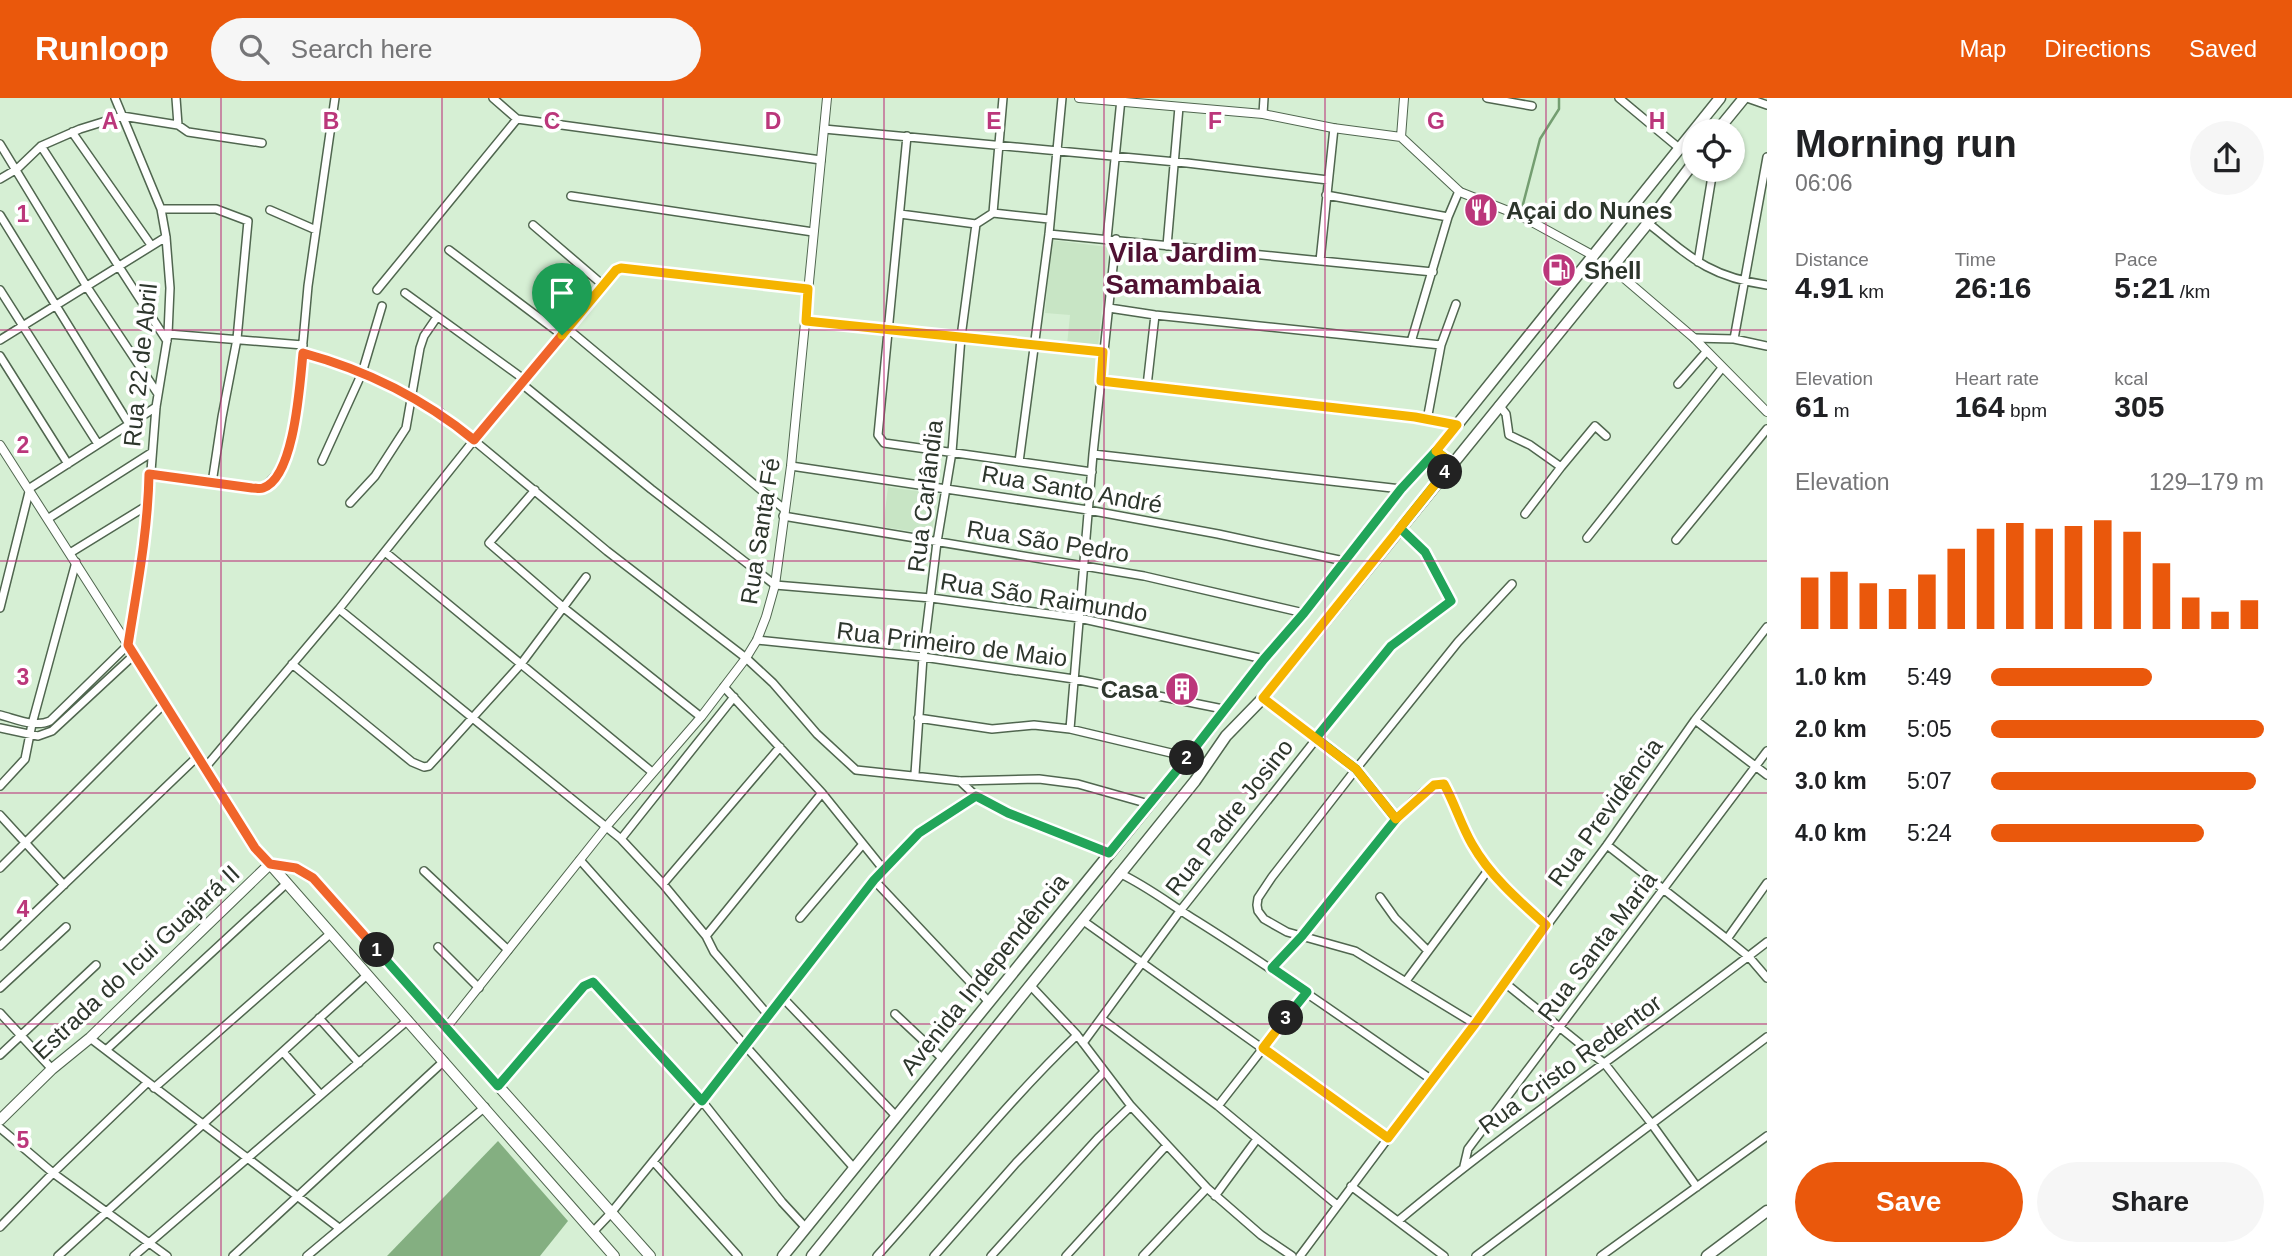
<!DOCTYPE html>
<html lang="en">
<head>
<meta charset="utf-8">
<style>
  :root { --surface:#fff; --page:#f6f6f6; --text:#202124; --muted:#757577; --accent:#ea580c }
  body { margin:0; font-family:Helvetica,sans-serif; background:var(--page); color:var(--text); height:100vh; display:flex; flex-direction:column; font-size:26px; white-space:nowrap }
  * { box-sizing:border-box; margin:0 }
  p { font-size:23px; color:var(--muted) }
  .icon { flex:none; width:38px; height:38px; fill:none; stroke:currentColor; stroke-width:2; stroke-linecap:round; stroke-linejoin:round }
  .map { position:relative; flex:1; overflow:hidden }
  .drawer { display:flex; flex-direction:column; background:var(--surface); width:525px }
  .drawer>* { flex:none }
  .buttons { position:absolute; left:1682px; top:21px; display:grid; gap:14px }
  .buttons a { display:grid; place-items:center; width:63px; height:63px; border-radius:50%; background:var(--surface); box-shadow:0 2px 5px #0004; font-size:35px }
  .pin { position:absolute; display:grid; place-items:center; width:60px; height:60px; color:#fff; margin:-72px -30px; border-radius:50% 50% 50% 0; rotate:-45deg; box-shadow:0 0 7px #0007 }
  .pin .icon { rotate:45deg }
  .km { position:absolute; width:35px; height:35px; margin:-18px; border-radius:50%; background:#222; color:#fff; font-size:19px; line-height:35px; text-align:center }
  .round { display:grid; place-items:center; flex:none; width:74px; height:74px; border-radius:37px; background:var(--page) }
  .headline { display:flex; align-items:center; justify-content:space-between; height:119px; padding:0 28px }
  h1 { font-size:38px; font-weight:700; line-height:52px }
  .figures { display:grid; grid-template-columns:repeat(3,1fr); gap:10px; height:119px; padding:7px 28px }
  .figures div { display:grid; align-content:center }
  .figures b { font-size:30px; font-weight:700 }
  .figures small { font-size:19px; font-weight:400 }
  .figures p { font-size:19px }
  .chart { height:196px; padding:14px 28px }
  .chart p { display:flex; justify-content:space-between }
  .chart svg { width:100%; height:126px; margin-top:7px; stroke:var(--accent); stroke-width:6 }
  .primary-button { display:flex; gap:14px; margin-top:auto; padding:14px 28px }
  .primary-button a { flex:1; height:80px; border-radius:42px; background:var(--accent); color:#fff; font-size:28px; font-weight:700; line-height:80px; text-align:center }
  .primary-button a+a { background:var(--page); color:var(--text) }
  ul { padding:0 28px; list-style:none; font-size:23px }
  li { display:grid; grid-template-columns:112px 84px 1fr; align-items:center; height:52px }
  li i { height:18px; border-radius:9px; background:var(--accent) }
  header { display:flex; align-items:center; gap:42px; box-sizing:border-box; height:98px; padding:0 35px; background:var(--accent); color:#fff }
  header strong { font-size:33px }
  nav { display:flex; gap:38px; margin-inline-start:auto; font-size:24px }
  .search { width:490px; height:63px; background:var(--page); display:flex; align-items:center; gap:18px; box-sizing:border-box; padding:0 24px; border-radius:38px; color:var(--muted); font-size:26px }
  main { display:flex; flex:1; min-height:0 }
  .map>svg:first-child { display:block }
  .built { fill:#c8e5c5 }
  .forest { fill:#84af81 }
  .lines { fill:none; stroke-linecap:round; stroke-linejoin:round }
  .stream { stroke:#749e71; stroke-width:2.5 }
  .minor-casing { stroke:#50664f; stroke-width:10 }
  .tertiary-casing { stroke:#50664f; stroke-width:10 }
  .secondary-casing { stroke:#50664f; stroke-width:12 }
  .primary-casing { stroke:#50664f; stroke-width:13 }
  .minor { stroke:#fff; stroke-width:7 }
  .tertiary { stroke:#fff; stroke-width:8 }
  .secondary { stroke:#fff; stroke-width:10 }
  .primary { stroke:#fff; stroke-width:10 }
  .split-1-casing { stroke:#fff; stroke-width:14 }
  .split-2-casing { stroke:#fff; stroke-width:14 }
  .split-3-casing { stroke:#fff; stroke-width:14 }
  .split-4-casing { stroke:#fff; stroke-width:14 }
  .split-5-casing { stroke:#fff; stroke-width:14 }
  .split-1 { stroke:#f0652b; stroke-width:9 }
  .split-2 { stroke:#22a559; stroke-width:9 }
  .split-3 { stroke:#22a559; stroke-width:9 }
  .split-4 { stroke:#f5b400; stroke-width:9 }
  .split-5 { stroke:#f5b400; stroke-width:9 }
  .grid { fill:none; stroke:#bb377b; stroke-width:2; stroke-opacity:0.55 }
  .labels { text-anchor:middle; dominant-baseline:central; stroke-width:7; stroke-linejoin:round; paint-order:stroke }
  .poi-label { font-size:24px; font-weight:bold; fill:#2d362c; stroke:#fff; text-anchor:start }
  .street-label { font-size:24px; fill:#2d362c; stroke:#fff }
  .quarter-label { font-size:28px; font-weight:bold; fill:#501132; stroke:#fff }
  .grid-label { font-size:23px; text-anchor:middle; font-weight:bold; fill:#bb377b; stroke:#fff; stroke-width:7; stroke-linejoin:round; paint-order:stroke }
</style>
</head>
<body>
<header>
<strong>Runloop</strong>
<div class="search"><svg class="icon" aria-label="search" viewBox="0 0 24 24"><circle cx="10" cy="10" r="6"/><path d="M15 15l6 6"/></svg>Search here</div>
<nav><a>Map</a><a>Directions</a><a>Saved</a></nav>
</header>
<main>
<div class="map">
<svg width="1767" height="1158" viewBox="0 0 1767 1158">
  <rect width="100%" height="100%" fill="#d6efd4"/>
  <path class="built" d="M1051,142l57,7 -10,101 -31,-3 3,-30 -25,-2z
    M888,389l49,7 -5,40 -49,-7z"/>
  <path class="forest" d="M498,1043l70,80 -28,35h-153z"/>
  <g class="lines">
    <path class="stream" d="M1521,114l19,-73 19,-30v-11"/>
    <g class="minor-casing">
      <path id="minor" d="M176,0l2,27
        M493,0l24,21 304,41
        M1487,0l45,8
        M1619,0l60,50
        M1747,0l20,7
        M1263,16l1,-16
        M824,31l363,34 141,17
        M72,34l79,113
        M907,38l-29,299 6,8 208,29
        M0,46l87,143 71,107
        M41,48l126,195
        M0,81l17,-10 24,-23 39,-17 42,-13 56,9 10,7 74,11
        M1326,97l122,22
        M571,98l242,36
        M161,111h55l32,12 -11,118 -15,78 -10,66
        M270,112l46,20
        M993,115l56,6
        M900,116l76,10
        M0,117l129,209
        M1648,125c43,35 62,54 119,62
        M976,126l17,-11 10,-115
        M533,127l70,60
        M1049,136l384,38
        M1107,141l14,-140
        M1167,148l12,-139
        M449,152l113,85
        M1320,163l14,-133
        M1698,164l15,-92
        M0,192l98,154
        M377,192l140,-171
        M405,195l120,87
        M1109,210l46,7 286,30
        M806,223l297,31
        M568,231l216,180
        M168,236l135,11
        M1694,240l40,1 33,7
        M1734,241l33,-182
        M0,242l166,-103
        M1411,244l37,-125 11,-26
        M303,255l59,20 79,40 166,138 139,107 27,25 44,51 39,36 104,11 79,-2 39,5 71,20
        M0,258l68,108
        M1101,283l314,36 42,8
        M522,286l129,105 124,96 156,13 148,20 185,41
        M1678,286l28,-32
        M1147,288l8,-71
        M1499,307l7,9 3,21 21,10 31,22 34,-41 11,10
        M1427,322l14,-75 15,-41
        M1093,356l308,35
        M322,363l40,-88 20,-67
        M1019,364l30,-228 13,-136
        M791,368l297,44 130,24 126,27
        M149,376l103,14h12l14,-15 13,-27 7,-49 10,-111 27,-188
        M535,392l-46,53 75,65 137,109
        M350,405l25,-27 31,-48 14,-80 4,-12 13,-19
        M1525,416l36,-47
        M783,418l361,60 160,37
        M49,420l102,-65
        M1587,440l135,-170
        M1676,442l91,-111
        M385,454l267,220
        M70,455l78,-48
        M0,510l30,-120 126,-81
        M339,511l282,230 42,45 43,52 8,16 55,64
        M757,542l166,17 151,22 149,30
        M292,566l120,98 12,5 5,-1 92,-102 65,-87
        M724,589l98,106 62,77
        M1263,600l93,71 40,50
        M0,617c16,4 35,13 50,6l78,-76 21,-148 7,-90 12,-73 2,-46 -4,-51 -5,-28 -46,-111
        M918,620l74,11 42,-4 36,4 118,28
        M1695,622l72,55
        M0,630l38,8 14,-5 82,-76
        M1070,631l23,-275 23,-215
        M204,671l135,-160 135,-169 142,-170 11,-2 181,21
        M915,676l8,-117 14,-115 15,-90 9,-115 15,-113
        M960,683l16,15 32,17 101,40
        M0,688l25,-27 7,-35 44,-162
        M0,717l64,70
        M621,741l113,-142
        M1607,747l120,94 22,18 18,21
        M580,762l274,308
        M0,770l165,-165
        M424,773l84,79
        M1119,775c28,13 52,32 78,48 80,50 157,105 235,159
        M874,782l115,122
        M663,786l117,-137
        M1380,799l15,21 33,33
        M800,820l63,-74
        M1082,822l306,218
        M706,838l116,-143
        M1727,841l40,-56
        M0,848l197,-189
        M438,849l41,41
        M1272,870c39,-42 73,-89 111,-133 15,-18 33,-41 54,-52l7,1c11,19 17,41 28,60 18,32 47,57 74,81
        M1406,883l83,-112
        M1505,885l100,81 46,59 46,64
        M1030,887l47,50 54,71 76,82 54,47 31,21
        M0,890l66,-61
        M784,901l112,117
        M0,915l52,56
        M895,916l48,45
        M319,920l40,45
        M1102,921l116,87 119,99
        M1475,926l-120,-73 -68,-19 -23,-13 -6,-8 -1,-6 1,-7 14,-21 84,-108 102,-127 54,-58
        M90,940l249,190
        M1083,945l97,-132 194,-245 25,-28 52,-37 -26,-49 -25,-24
        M106,952l181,-167
        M283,954l37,42
        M0,957l96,-90
        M498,988l86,-100 9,-4 109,119 80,101 24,26
        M154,990l177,-155
        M1218,1008l89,-114
        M0,1030l53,45 114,83
        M653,1063l85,95
        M1464,1068l4,-17 299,-398
        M1351,1088l93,70
        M1215,1098l42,-57
        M1398,1123c118,-99 247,-184 369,-279
        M0,1129l53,-54 94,-90
        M593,1134l18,-19 91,-112 172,-221 45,-47 57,-37
        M58,1158l309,-281
        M134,1158l274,-236
        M233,1158l211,-195
        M307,1158l178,-149
        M877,1158c67,-74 128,-152 200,-221
        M934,1158l82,-93 87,-90
        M991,1158l107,-118 33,-32
        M1066,1158l100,-110
        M1143,1158l64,-68
        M1300,1158l307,-411 88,-125 72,-93
        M1476,1158l291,-219
        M1601,1158l166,-120"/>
    </g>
    <g class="tertiary-casing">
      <path id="tertiary" d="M1079,0l184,16 70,14 68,9
        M1401,39l59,55 61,24 73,40
        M1401,39l3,-39
        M1612,170l82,70 73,74
        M0,347l128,200 115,186 27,33
        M446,930l160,-201 95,-110 45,-59 11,-18 9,-23 9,-32 16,-119 36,-368"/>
    </g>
    <g class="secondary-casing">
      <path id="secondary" d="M270,766l26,4 17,10 337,378
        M270,766l344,392
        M0,1022l52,-51 38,-31 180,-174"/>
    </g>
    <g class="primary-casing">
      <path id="primary" d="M1717,33l27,-33
        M783,1158l405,-499 76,-98 40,-46 97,-124 35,-38 284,-353
        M812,1158l383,-475 31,-45 37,-38 385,-475 46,-61
        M1707,1158l60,-45"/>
    </g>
    <use href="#minor" class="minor"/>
    <use href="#tertiary" class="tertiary"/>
    <use href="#secondary" class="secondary"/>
    <use href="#primary" class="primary"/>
  </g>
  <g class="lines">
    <g class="split-1-casing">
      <path id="split-1" d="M377,852l-64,-72 -17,-10 -26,-4 -15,-16 -127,-203c9,-57 20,-114 21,-171l103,14c4,0 8,1 11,0 32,-10 37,-107 40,-135 63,17 121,46 171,87l88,-105"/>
    </g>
    <g class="split-2-casing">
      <path id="split-2" d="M377,852l121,136 86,-100 9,-4 109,119 172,-221 45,-47 57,-37 32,17 101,40 78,-95"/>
    </g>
    <g class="split-3-casing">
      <path id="split-3" d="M1187,660l77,-99 40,-46 97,-124 35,-38 16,12 -52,65 25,24 26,49 -60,45 -75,92 40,31 40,50 -94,117 -30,32 35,24 -21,26"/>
    </g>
    <g class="split-4-casing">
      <path id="split-4" d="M1286,920l-23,30 125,90 87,-114 71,-99c-27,-24 -56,-49 -74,-81 -11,-19 -17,-40 -28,-60l-10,1 -38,34 -40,-50 -93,-71 182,-226"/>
    </g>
    <g class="split-5-casing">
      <path id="split-5" d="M562,237l54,-65 5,-2 187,21 -2,32 297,31 -2,29 314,36 42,8 -21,26 16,12 -7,9"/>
    </g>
    <use href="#split-1" class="split-1"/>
    <use href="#split-2" class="split-2"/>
    <use href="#split-3" class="split-3"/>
    <use href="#split-4" class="split-4"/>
    <use href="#split-5" class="split-5"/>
  </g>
  <path class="grid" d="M221,0v1158M442,0v1158M663,0v1158M884,0v1158M1104,0v1158M1325,0v1158M1546,0v1158M0,232h1767M0,463h1767M0,695h1767M0,926h1767"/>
  <defs>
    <g id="restaurant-disc" transform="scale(1.75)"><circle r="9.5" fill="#bb377b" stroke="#fff"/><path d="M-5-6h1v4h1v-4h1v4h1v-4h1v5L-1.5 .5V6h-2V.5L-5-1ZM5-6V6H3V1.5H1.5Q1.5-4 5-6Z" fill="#fff"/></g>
    <g id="fuel-disc" transform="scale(1.75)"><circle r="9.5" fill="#bb377b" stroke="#fff"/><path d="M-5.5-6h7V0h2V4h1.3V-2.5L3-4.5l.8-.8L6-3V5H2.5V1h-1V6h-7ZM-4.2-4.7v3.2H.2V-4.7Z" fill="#fff"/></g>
    <g id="building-disc" transform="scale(1.75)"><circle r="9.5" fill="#bb377b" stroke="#fff"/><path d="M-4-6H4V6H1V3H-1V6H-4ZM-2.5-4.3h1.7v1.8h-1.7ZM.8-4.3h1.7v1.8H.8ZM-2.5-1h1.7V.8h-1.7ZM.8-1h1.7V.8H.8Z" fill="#fff"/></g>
  </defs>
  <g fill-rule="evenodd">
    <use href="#restaurant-disc" x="1481" y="112"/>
    <use href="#fuel-disc" x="1559" y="172"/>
    <use href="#building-disc" x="1182" y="591"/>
  </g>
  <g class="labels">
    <g class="poi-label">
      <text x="1506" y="112">Açai do Nunes</text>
      <text x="1584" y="172">Shell</text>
      <text x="1158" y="591" text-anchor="end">Casa</text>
    </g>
    <g class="street-label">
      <text transform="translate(140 267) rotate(-84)">Rua 22 de Abril</text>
      <text transform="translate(1072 391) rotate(10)">Rua Santo André</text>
      <text transform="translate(925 398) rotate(-83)">Rua Carlândia</text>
      <text transform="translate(760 433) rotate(-81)">Rua Santa Fé</text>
      <text transform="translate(1048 443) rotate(9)">Rua São Pedro</text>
      <text transform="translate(1044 499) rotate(9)">Rua São Raimundo</text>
      <text transform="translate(952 546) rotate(7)">Rua Primeiro de Maio</text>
      <text transform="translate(1605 714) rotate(-54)">Rua Previdência</text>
      <text transform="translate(1229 719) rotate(-52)">Rua Padre Josino</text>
      <text transform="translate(1597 848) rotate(-53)">Rua Santa Maria</text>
      <text transform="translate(136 864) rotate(-43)">Estrada do Icui Guajará II</text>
      <text transform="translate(984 876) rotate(-51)">Avenida Independência</text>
      <text transform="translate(1570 966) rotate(-36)">Rua Cristo Redentor</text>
    </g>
    <g class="quarter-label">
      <text x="1183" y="154">Vila Jardim<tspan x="1183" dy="32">Samambaia</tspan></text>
    </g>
  </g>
  <g class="grid-label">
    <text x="110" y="31">A</text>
    <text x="331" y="31">B</text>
    <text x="552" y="31">C</text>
    <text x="773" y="31">D</text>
    <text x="994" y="31">E</text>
    <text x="1215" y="31">F</text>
    <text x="1436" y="31">G</text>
    <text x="1657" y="31">H</text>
    <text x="23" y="124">1</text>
    <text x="23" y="355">2</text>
    <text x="23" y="587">3</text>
    <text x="23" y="819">4</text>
    <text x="23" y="1050">5</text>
  </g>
</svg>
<div class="buttons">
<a><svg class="icon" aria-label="locate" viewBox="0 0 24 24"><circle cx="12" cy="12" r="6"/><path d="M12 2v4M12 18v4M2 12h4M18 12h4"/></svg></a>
</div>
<div class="pin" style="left:562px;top:237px;background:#1e9e55"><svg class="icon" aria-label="arrive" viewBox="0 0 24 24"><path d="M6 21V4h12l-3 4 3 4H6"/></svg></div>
<b class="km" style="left:377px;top:852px">1</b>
<b class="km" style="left:1187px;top:660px">2</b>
<b class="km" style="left:1286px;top:920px">3</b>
<b class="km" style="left:1445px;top:374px">4</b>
</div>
<section class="drawer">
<div class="headline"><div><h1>Morning run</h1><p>06:06</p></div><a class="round"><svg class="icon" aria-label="share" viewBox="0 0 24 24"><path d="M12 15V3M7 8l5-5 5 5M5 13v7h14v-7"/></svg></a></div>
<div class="figures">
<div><p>Distance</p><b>4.91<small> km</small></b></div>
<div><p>Time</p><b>26:16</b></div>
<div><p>Pace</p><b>5:21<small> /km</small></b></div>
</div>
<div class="figures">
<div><p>Elevation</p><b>61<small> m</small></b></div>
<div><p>Heart rate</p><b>164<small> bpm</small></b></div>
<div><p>kcal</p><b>305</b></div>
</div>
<div class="chart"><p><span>Elevation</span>129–179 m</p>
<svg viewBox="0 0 160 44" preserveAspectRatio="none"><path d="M5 44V26M15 44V24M25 44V28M35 44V30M45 44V25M55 44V16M65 44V9M75 44V7M85 44V9M95 44V8M105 44V6M115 44V10M125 44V21M135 44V33M145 44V38M155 44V34"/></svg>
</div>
<ul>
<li><b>1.0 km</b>5:49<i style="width:59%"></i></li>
<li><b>2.0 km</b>5:05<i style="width:100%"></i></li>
<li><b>3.0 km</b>5:07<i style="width:97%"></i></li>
<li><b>4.0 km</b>5:24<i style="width:78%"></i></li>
</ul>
<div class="primary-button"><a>Save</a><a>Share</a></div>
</section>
</main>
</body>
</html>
